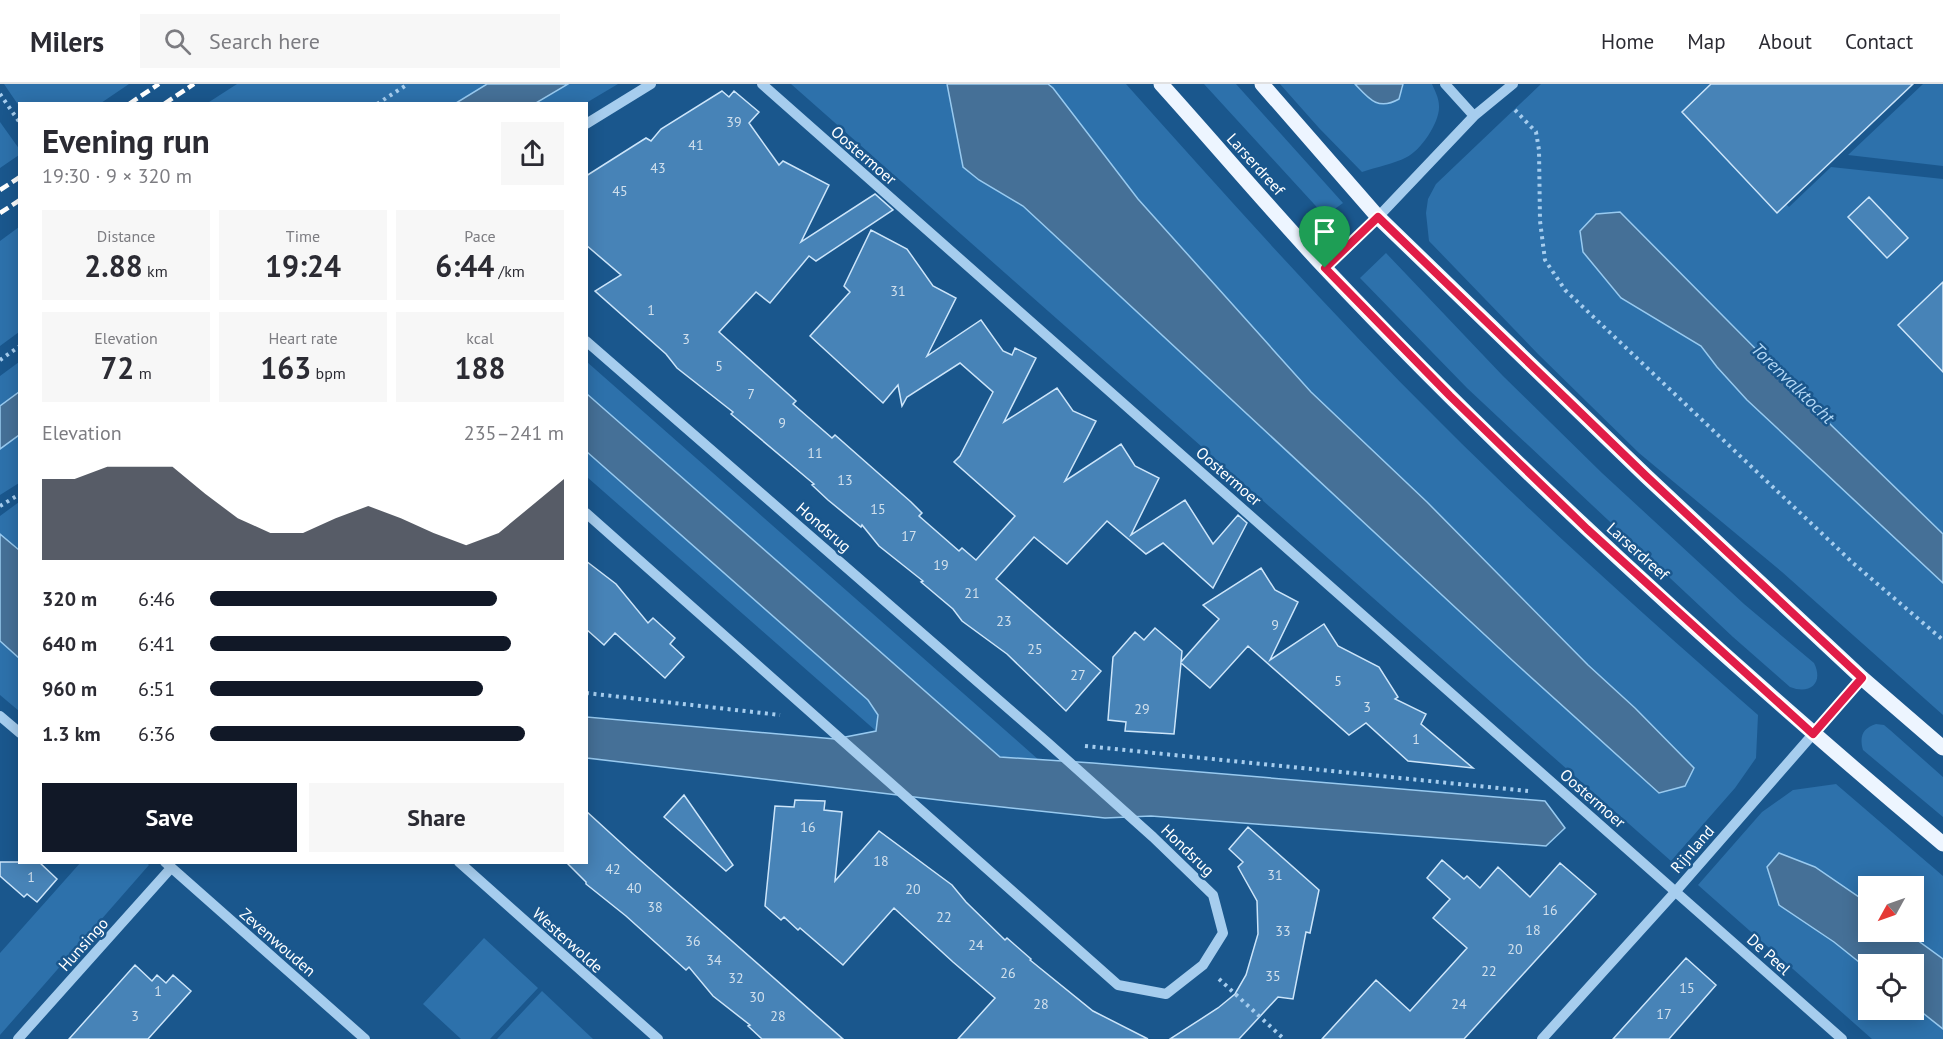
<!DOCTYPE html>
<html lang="en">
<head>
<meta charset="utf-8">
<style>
  :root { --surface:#fff; --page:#f7f7f7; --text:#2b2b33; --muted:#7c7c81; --line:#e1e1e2; --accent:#111827 }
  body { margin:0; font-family:"PT Sans",sans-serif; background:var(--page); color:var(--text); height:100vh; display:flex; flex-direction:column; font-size:22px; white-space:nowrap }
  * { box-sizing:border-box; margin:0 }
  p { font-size:20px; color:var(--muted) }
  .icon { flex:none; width:33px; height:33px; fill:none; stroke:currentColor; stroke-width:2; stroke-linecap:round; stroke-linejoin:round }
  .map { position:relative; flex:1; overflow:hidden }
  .side { position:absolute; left:18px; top:18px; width:570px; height:762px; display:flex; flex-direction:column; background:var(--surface); border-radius:0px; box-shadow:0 3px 15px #0003 }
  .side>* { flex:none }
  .needle { width:39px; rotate:230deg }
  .controls { position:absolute; left:1858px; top:792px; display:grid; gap:12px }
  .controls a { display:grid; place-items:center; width:66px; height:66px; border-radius:0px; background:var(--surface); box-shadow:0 3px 15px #0003; font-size:30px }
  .pin { position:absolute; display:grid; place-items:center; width:51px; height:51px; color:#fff; margin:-62px -26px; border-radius:50% 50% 50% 0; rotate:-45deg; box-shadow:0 0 6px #0007 }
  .pin .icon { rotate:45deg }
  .round { display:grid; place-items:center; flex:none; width:63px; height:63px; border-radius:0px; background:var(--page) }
  .summary { display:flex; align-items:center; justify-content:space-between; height:102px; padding:0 24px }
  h1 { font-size:33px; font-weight:700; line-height:45px }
  .metrics { display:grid; grid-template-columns:repeat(3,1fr); gap:9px; height:102px; padding:6px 24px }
  .metrics div { display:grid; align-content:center; border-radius:0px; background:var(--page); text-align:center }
  .metrics b { font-size:30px; font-weight:700 }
  .metrics small { font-size:16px; font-weight:400 }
  .metrics p { font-size:16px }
  .chart { height:168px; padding:12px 24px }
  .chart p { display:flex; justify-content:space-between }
  .chart svg { width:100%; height:108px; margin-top:6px; fill:var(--accent); opacity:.7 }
  .action { display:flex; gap:12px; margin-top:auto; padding:12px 24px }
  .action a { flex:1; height:69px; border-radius:0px; background:var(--accent); color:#fff; font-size:24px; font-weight:700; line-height:69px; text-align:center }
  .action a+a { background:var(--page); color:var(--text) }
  ul { padding:0 24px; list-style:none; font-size:20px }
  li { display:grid; grid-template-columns:96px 72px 1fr; align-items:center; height:45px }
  li i { height:15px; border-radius:8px; background:var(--accent) }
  header { display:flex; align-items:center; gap:36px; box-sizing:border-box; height:84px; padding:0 30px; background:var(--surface); border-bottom:2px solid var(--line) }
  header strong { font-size:28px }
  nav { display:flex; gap:33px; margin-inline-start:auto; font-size:21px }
  .search { width:420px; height:54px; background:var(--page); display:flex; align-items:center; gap:15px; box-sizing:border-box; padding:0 21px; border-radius:0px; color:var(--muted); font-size:22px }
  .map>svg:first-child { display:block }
  .green { fill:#2d71ab }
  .water { fill:#457097; stroke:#98caf0; stroke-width:1.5 }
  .building { fill:#4783b7; stroke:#cce5fa; stroke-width:1.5 }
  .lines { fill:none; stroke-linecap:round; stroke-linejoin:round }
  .path { stroke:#a6cdee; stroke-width:4; stroke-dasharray:3 4.5; stroke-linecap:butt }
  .minor { stroke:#a6cdee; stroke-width:10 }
  .major { stroke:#edf5ff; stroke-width:15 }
  .rail { stroke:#fff; stroke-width:4.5; stroke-dasharray:10 4.5; stroke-linecap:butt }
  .route-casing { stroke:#fff; stroke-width:12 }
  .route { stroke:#e11d48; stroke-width:8 }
  .labels { text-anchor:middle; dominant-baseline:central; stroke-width:5; stroke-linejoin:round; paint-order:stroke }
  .number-label { font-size:14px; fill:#d1e0ed }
  .street-label { font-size:16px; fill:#fff; stroke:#1a578d }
  .water-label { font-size:18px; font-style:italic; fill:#b2d7f5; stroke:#1a578d }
</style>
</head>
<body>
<header>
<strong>Milers</strong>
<div class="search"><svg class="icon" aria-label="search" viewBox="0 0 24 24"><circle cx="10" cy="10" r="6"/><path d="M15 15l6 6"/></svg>Search here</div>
<nav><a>Home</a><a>Map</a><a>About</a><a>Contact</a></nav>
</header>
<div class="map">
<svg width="1943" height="955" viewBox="0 0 1943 955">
  <rect width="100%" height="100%" fill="#1a578d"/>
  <path class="green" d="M4,0h125l-28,19 -81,1 -1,2z
    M237,0h250l-31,19 -250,1z
    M568,0h50l-32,19 -50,1z
    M791,0h156l16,83 16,13 44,26 490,455 145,132 -22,-85 -48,-43 -161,-163 -116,-110 -173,-193 -90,-115h78c103,115 205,230 315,339 102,102 209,197 317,292l-2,43 -21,30 -64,73z
    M1204,0h32l107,119 -18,13z
    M1280,0h75l16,16 32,-11v-5h29c3,7 7,14 7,22 1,16 -18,44 -32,51 -13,7 -31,10 -45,15l-43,-44z
    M1541,0h170l-29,28 95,100 9,-8 3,3 42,-40 112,12v103l-45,43 45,47v162l-114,-111 -208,-125 80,48 16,21 30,33 196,183v132l-161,-143 -143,-119 -101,-99 -109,-113 -3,-28 2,-14 8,-15z
    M1923,0h20v82l-95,-11z
    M0,38l20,28 -1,5 -19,13z
    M19,143v105l-19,14v-105z
    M1386,169l117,123 99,97 142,131 70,59c10,20 -4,32 -24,24l-57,-50 -266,-249 -107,-110z
    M19,278v30l-19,14v-30z
    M587,278l453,399 -40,-4 -413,-363z
    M19,351v48l-19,12v-46z
    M587,368l281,248 10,15 -2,16 -289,-254z
    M19,418v48l-19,-16v-18z
    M0,558l19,16v53l-19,-16z
    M1876,640l8,1 6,5 53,47v40l-80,-67c-4,-14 0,-22 13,-26z
    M1836,700l107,92v83l-37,-27h8v-46h-45v18l-54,-37 19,75 35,28v40h45v-4l29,23v10h-71l-174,-154 64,-73 31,-22z
    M81,778h65l3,3 -149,170v-82z
    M484,854l54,50 -48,51h-29l-38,-35z
    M542,907l51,48h-96z"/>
  <path class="water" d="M487,0h81l-32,19h-80z
    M947,0h101l5,4 85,111 173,193 116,110 161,163 47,43 59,60 -9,18 -26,7 -146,-132 -490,-455 -44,-26 -16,-13z
    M1355,0h48l-4,15c-21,12 -30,0 -44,-15z
    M1620,128l209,211 114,111v49l-196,-183 -30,-33 -16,-21 -80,-48 -38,-46 -3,-21 16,-17z
    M19,308v43l-19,14v-43z
    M587,310l413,363 93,6 452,38 20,27 -19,18 -395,-30 -46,2 -149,-16 -369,-44v-41l248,22 41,-8 2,-16 -10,-15 -281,-248z
    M0,450l19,16v108l-19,-17z
    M1779,769l36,14 54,37v28h37l37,27v70l-29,-23v-42h-45v6l-35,-28 -55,-37 -12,-38z"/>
  <path class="building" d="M1711,0h202l-136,129 -95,-101z
    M722,7l7,6 5,-6 25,21 -10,11 30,42 4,-4 46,24 -28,57 74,-48 18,16 -77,51 -7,-5 -39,47 -14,-11 -37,40 77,69 -3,3 39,34 3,-3 76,67 11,11 -3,3 40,35 3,-3 14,12 39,-44 -61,-54 6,-6 33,-64 -33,-29 -53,34 -5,9 -4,-21 -15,18 -73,-67 40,-44 -6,-6 27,-56 36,19 26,37 23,12 -29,58 54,-36 22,31 9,4 3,-7 21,10 -32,64 53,-34 16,23 23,10 -31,60 56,-37 14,22 24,12 -28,57 54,-35 28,44 25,-29 9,8 -34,65 -50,-45 -17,11 -39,-33 -40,43 -33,-27 -38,42 105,92 -35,40 -59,-57 -45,-33 -9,-12 -32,-27 2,-1 -44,-35 -17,-21 -1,2 -33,-27 -16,-15 2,-1 -83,-70 2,-2 -56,-44 -11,-14 -71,-63 26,-16 -35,-30v-69l60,-38 5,3 10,-12z
    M1869,113l39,41 -21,20 -39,-41z
    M1943,198v90l-45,-47z
    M586,477l30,23 32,39 5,-5 22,20 -5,6 14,13 -19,21 -50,-45 -11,12 -18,-16z
    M1261,484l14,22 23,12 -28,58 54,-36 14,22 41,21 19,30 -3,2 31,15 -5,10 52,44 -65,-7 -42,-38 -17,12 -101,-89 -38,42 -29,-25 -7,71 -49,-3 1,-9 -18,-2 5,-63 22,-25 9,8 11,-12 27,23 -1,11 38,-43 -16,-14z
    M684,711l49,70 -7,6 -62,-54z
    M795,716l30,1 -1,9 18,2 -7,69 44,-50 73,54 14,17 39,38 2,-2 24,21 -1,1 63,51 55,28h-190l37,-41 -42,-36 -59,-54 -51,57 -43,-37 -2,2 -14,-13 -3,3 -16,-14 10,-100 19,1z
    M586,727l46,42 211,186h-81l-14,-13 2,-1 -37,-29 -24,-29 -3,3 -60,-54 -40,-32v-2l-20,-20h20z
    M1248,743l71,63 -9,43 -4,-1 -13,67 -15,-2 -39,42h-69l48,-31 17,-14 11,-19 12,-41 -1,-33 -19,-34 5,-5 -14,-13z
    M1442,776l22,19 3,-3 13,12 18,-21 32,30 30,-34 36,31 -132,145h-142l54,-59 34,31 57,-63 -34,-30 17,-19 -23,-21z
    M0,778h39l18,17 -20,23 -10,-8 -3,3 -24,-21z
    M1686,874l30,27 -47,54h-56z
    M135,881l17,16 5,-6 9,8 7,-8 18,16 -43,48h-79z"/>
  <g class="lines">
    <path class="path" d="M0,10l20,29
      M377,20l31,-20
      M1515,26l21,22 3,18 1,71 5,39 20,30 288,273 90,77
      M0,276l20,-14
      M0,422l20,-12
      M586,609l194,22
      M1085,662l443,45
      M1219,895l65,60"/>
    <path class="minor" d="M762,0l1080,955
      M1445,0l29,32
      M586,40l65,-40
      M1325,184l53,-51 96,-101 39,-32
      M586,257l462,402 105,94 60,58 10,38 -20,32 -37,29 -48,-9 -532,-472
      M0,632l20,17
      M165,778l200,177
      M459,778l199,177
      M18,955l153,-171
      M1542,955l134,-148 186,-213"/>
    <path class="major" d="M1161,0c55,61 108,124 164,184 193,205 403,395 618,576
      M1262,0l116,133 268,259 216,202 81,70"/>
    <path class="rail" d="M129,20l30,-20
      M164,20l30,-20
      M0,106l20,-13
      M0,129l20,-13"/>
  </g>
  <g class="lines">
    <g class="route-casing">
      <path id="route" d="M1378,133l268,259 216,202 -49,56 -226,-205 -137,-133 -125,-128z"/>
    </g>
    <use href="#route" class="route"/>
  </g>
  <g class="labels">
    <g class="number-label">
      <text x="734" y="38">39</text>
      <text x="696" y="61">41</text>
      <text x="658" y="84">43</text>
      <text x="620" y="107">45</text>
      <text x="898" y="207">31</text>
      <text x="651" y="226">1</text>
      <text x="686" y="255">3</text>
      <text x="719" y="282">5</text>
      <text x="751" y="310">7</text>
      <text x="782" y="339">9</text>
      <text x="815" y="369">11</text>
      <text x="845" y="396">13</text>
      <text x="878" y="425">15</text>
      <text x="909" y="452">17</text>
      <text x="941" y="481">19</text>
      <text x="972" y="509">21</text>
      <text x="1004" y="537">23</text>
      <text x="1275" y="541">9</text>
      <text x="1035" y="565">25</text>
      <text x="1078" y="591">27</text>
      <text x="1338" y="597">5</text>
      <text x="1367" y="623">3</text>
      <text x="1142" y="625">29</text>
      <text x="1416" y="655">1</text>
      <text x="808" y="743">16</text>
      <text x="881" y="777">18</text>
      <text x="613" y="785">42</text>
      <text x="1275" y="791">31</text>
      <text x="31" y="793">1</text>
      <text x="634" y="804">40</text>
      <text x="913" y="805">20</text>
      <text x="655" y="823">38</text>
      <text x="1550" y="826">16</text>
      <text x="944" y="833">22</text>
      <text x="1533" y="846">18</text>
      <text x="1283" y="847">33</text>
      <text x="693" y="857">36</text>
      <text x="976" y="861">24</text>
      <text x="1515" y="865">20</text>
      <text x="714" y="876">34</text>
      <text x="1489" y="887">22</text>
      <text x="1008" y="889">26</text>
      <text x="1273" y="892">35</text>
      <text x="736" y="894">32</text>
      <text x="1687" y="904">15</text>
      <text x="158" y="907">1</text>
      <text x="757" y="913">30</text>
      <text x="1041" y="920">28</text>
      <text x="1459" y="920">24</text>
      <text x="1664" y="930">17</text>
      <text x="135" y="932">3</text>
      <text x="778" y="932">28</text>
    </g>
    <g class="street-label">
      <text transform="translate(864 71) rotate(41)">Oostermoer</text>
      <text transform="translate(1256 80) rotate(48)">Larserdreef</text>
      <text transform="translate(1229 392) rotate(41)">Oostermoer</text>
      <text transform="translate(824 443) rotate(41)">Hondsrug</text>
      <text transform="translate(1638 467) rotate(42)">Larserdreef</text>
      <text transform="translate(1593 714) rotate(41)">Oostermoer</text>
      <text transform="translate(1692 765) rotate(-49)">Rijnland</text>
      <text transform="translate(1188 766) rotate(44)">Hondsrug</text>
      <text transform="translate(568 856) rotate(42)">Westerwolde</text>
      <text transform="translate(278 858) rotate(41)">Zevenwouden</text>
      <text transform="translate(83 860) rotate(-48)">Hunsingo</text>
      <text transform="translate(1769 870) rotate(42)">De Peel</text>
    </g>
    <g class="water-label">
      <text transform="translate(1793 299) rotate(44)">Torenvalktocht</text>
    </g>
  </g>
</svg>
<div class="controls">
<a><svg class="needle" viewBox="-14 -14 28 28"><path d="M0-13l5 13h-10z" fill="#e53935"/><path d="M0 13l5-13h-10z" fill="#7c7c81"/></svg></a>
<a><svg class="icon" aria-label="locate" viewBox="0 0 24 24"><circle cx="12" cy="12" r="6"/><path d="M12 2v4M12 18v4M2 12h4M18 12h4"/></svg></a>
</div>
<div class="pin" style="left:1325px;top:184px;background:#1e9e55"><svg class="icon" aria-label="arrive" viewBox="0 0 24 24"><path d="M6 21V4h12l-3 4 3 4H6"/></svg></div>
<section class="side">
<div class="summary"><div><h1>Evening run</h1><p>19:30 · 9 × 320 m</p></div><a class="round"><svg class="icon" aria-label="share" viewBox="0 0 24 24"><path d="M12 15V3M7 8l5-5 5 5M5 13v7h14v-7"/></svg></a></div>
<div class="metrics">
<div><p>Distance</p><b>2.88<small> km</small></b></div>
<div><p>Time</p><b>19:24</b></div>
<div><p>Pace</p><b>6:44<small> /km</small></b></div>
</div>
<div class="metrics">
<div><p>Elevation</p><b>72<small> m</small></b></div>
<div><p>Heart rate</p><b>163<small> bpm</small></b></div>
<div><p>kcal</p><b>188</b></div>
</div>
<div class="chart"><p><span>Elevation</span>235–241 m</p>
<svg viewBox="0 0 160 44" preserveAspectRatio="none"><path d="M0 44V11L10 11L20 6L30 6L40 6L50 17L60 27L70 33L80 33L90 27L100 22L110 27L120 33L130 38L140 33L150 22L160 11V44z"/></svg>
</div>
<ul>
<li><b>320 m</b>6:46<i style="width:81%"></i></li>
<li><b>640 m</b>6:41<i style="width:85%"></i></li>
<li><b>960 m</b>6:51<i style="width:77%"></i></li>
<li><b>1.3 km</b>6:36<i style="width:89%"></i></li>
</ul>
<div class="action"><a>Save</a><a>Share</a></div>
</section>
</div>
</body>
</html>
